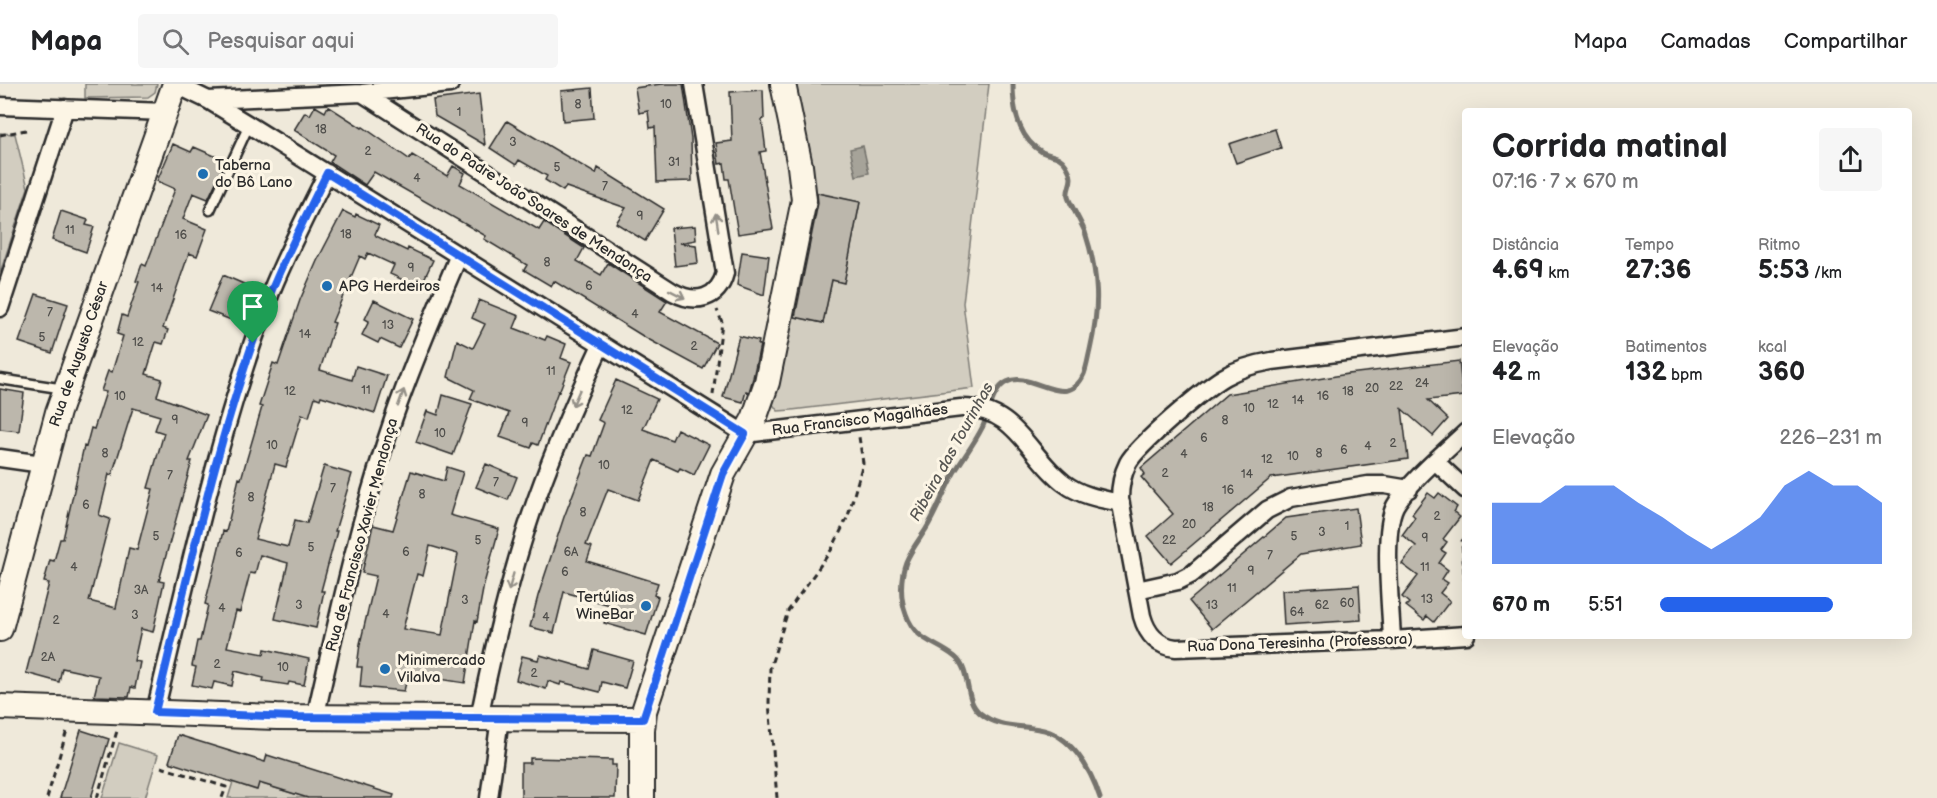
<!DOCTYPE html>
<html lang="pt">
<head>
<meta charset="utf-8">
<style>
  :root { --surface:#fff; --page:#f6f6f6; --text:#202124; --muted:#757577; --line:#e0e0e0; --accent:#2563eb }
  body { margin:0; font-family:"Balsamiq Sans",sans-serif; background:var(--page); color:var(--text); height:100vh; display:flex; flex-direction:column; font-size:22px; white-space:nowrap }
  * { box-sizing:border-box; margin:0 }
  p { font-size:20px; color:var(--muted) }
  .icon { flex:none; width:33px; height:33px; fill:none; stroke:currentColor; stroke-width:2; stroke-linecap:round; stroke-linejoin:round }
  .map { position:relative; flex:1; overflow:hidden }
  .drawer { position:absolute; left:1462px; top:24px; width:450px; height:531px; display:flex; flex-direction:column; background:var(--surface); border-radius:6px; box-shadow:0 6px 24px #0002 }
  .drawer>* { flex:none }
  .pin { position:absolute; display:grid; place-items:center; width:51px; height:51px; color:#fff; margin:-62px -26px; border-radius:50% 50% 50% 0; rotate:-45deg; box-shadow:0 0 6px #0007 }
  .pin .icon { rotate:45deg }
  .round { display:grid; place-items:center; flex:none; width:63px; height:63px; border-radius:6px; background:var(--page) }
  .summary { display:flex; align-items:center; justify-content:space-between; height:102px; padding:0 30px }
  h1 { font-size:33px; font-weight:700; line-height:45px }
  .stats { display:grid; grid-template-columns:repeat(3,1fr); gap:9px; height:102px; padding:6px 30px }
  .stats div { display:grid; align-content:center }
  .stats b { font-size:26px; font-weight:700 }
  .stats small { font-size:16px; font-weight:400 }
  .stats p { font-size:16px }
  .chart { height:168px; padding:12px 30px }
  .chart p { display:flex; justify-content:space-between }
  .chart svg { width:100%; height:108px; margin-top:6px; fill:var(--accent); opacity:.7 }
  ul { padding:0 30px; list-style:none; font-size:20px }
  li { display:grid; grid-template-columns:96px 72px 1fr; align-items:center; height:45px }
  li i { height:15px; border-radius:8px; background:var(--accent) }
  header { display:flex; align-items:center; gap:36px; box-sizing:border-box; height:84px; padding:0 30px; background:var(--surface); border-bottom:2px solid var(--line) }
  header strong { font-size:28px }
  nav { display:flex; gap:33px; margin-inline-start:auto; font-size:21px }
  .search { width:420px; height:54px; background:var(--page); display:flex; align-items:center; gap:15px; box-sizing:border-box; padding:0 21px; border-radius:6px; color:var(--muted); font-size:22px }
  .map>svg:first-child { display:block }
  .green { fill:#d2cdc0; stroke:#7e7c76; stroke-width:1.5 }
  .water { fill:#a6a399; stroke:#75736d; stroke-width:1.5 }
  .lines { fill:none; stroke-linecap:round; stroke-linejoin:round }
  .stream { stroke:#75736d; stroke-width:5 }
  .building { fill:#bcb7ac; stroke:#2b2b2b; stroke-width:1.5; fill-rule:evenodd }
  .lane-casing { stroke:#2b2b2b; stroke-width:13 }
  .street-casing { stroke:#2b2b2b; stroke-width:21 }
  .secondary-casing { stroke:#2b2b2b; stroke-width:28 }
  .path { stroke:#2b2b2b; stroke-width:3; stroke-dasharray:6 4.5; stroke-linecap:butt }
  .lane { stroke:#fcf5e5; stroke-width:8 }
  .street { stroke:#fcf5e5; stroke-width:16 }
  .secondary { stroke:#fcf5e5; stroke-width:24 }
  .oneway { stroke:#949088 }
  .route-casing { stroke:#fff; stroke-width:12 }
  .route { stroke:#2563eb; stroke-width:8 }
  .poi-dot { fill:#1f6fb2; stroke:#fcf5e5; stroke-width:2 }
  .labels { text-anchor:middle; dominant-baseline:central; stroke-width:6; stroke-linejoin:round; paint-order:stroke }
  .number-label { font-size:12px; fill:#4f4e4b }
  .poi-label { font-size:15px; fill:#2b2b2b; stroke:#fcf5e5; text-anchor:start }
  .street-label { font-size:15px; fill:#2b2b2b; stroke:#fcf5e5 }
  .water-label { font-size:16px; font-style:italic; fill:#565552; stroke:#fcf5e5 }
</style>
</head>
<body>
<header>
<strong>Mapa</strong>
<div class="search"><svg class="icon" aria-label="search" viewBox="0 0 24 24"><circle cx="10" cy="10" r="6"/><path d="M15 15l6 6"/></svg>Pesquisar aqui</div>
<nav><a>Mapa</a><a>Camadas</a><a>Compartilhar</a></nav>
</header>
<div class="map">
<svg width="1937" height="714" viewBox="0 0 1937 714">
  <rect width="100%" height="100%" fill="#efe9da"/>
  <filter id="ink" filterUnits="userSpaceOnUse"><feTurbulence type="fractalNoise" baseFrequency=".0167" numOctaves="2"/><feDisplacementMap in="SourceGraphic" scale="12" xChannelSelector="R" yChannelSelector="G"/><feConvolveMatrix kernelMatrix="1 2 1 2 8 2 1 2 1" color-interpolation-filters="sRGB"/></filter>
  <g filter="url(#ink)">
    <path class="green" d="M85,0h72l-2,8 -7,5 -63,1z
      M793,0h196l-26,219 11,85 -182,22 -14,1 -7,-9 19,-86 33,7 9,-43 12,2 16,-80 -45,-10 -15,-59z
      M0,49l15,1 13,54 -28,85z
      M119,659l39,12 -13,43h-43z
      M233,698l23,8 3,-7 49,15h-80z"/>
    <path class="water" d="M863,62l6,27 -13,3 -6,-27z"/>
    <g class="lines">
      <path class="stream" d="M1013,0c0,25 5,54 29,68 10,5 17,2 24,13 11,17 0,20 2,32 2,7 13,25 17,35 14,43 15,75 5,118 -2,8 -3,16 -6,24 -17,39 -53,-5 -77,8 -15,7 -18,33 -25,46 -8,16 -19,30 -28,45 -10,18 -17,38 -28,56 -7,11 -15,21 -20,33 -6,16 -6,36 0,52 10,28 29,27 49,43 17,14 8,42 25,56 18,15 38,12 59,16 32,5 52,41 61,69"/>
    </g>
    <path class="building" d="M661,0h22l8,55 1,42 -35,1 -2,-55 -5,1 -2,-17 -9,2 -4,-25z
      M592,4l2,30 -31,3 -2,-30z
      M763,6l1,29 -2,1 4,31 -6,1 13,77 -35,5 -9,-55h-3l-2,-16 -5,1 -3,-21 16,-2 -2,-49z
      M479,10l6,51 -50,-29 -2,-16z
      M315,22l10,6 3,-6 34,22 1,-1 46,32 3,-4 35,21 6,-10 12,7 -5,11 79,46 5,-8 40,26 -7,13 24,14 7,-12 59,38 -7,11 57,31 -14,26 -57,-31 -92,-57 -3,5 -27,-16 3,-5 -43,-26 2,-3 -112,-64 -9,13 -35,-23 4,-7 -40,-25 11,-18 5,3z
      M507,37l89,53 2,-6 66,41 -19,32 -29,-18 10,-15 -60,-21 -3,4 -18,-11 2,-4 -28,-16 -3,5 -26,-17z
      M1275,45l6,19 -45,15 -7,-19z
      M173,60l18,8 3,-5 32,14 -18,38 -15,-6 -10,26 24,10 -10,27 -8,-3 -26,75 5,2 -5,14 -7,-2 -10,32 16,5 -5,17 50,19 -18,46h3l-33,120 5,1 -11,50 -12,-3 -7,32 6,1 -5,26 -4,-1 -2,10 -35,-1 5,-20 -37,-8 -3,14 -33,-9 23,-90 -5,-1 6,-22 4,1 6,-22h3l21,-93 2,1 5,-19 3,1 12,-37 -5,-1 7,-20 4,1 11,-36 -6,-2 5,-19 5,2 12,-35 -3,-1 6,-17 4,2 29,-77 -18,-8zM133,324l27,8 -5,14 9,3 -16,55 5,1 -16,61 -8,-2 -13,60 -27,-7 21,-82 -11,-4 10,-41 3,1z
      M817,109l43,9 -16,81 -12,-3 -9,43 -28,-6 23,-114z
      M61,127l27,9 -2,5 8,2 -8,25 -34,-12z
      M343,127l12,6 1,-3 23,11 -4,9 1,2 31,15 1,-3 25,12 -13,28 -30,-14 4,-9 -26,-12 -3,6 -5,-3 -28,66 3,1 -15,47 32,10 4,-14 31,10 -12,37 -54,-17 -1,3 -5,-2 -6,20 -7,-3 -16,53 -11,-3 -20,75 33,8 7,-27 12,3 17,-57 28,8 -17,57h2l-16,60h3l-8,37 -41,-9 13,-56 -28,-8 -5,19 -5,-1 -10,39 -4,-1 -9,36 37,7 1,-5 44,10 -5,26 -15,-3 -1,3 -25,-4 1,-3 -29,-7 -3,15 -18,-4 -2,7 -20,-4 4,-18 -4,-1 5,-25h3l8,-36 -3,-1 10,-40 8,-33 3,1 13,-54 2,1 21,-72 -3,-1 14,-43 5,2 22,-65 17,-39z
      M695,142l1,14 -17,3 17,2 2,18 -23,3 -4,-38z
      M742,168l27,4 -5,39 -27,-10z
      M223,191l30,13 -14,35 -31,-12z
      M36,210l32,10 -16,49 -33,-11z
      M374,216l39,19 -14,29 -19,-9 -2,4 -16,-8 7,-14 -4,-2z
      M479,216l40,16 -5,12 31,12 2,-4 19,8 -5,14 10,4 -12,30 -1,-1 -20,54 -5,-2 -2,5 -31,-11 9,-24 -39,-14 4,-9 -26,-13 9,-37 16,8 12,-24 -13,-6z
      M739,252l20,5 -1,4h2l-7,33 -4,14 -3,-1 -3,11 -20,-5z
      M1459,277l4,35 -35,4 20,19 -15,17 -31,-27 6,50 -137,19 -100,85 -23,-27 25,-22 -32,-37 4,-3 -4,-6 86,-74 121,-20z
      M616,296l41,19 -14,30 29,11 5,-11 32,16 -15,30 -14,-7 -2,3 -24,-11 -16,40 -30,-11 -22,56 6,2 -5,14 71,22 -4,12 4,2 -12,38 -42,-12 6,-18 -46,-13 -10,41 -24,-6 8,-31 26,-79 24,-62 4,1 12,-33 -6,-3z
      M0,305l24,4 -5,38 -19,-2z
      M443,311l29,9 -19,51 -37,-13 11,-31 11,4z
      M486,380l31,13 -9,23 -32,-13z
      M447,383l16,5 -13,43 49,14 -15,55 -7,38 -2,-1 -10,62 -57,-9 -4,17 -44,-4 2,-20h-5l3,-23 16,-68 -14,-3 11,-48 20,5 18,-59 33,10zM430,462l28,8 -16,81 -39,-6 14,-55 6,2z
      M1428,409l7,5 4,-5 18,14 -3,5 6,5 -17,22 4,3 -6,8 5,3 -7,10 9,7 -6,9 6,4 -8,10 10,8 -16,21 -7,-6 -3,4 -18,-14 3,-3 -7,-6 16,-21 -16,-12 14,-18 -14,-11 13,-18 -3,-3z
      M1356,424l5,36 -60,10 -89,75 -23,-28 97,-83z
      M1359,501l2,35 -77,5 -2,-35z
      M594,566l39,11 -8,27 -23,-6 -2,10 -39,-10 -1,3 -12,-4 -2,8 -30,-9 6,-24 16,4 2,-5 49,14z
      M81,646l28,9 -18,59h-31z
      M178,651l87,27 2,-7 127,40 -1,3h-85l-49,-15 -2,7 -88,-28z
      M530,674l82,2v5h4l-1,33h-94v-35h9z"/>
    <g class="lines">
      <g class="lane-casing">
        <path id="lane" d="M210,126l39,-85
          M0,295l65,10"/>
      </g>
      <g class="street-casing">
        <path id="street" d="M175,0l33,16 41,25 496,309 216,-26c56,-1 66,47 103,75 17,13 37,16 57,20
          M362,9l311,199c22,12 45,8 52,-19l-31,-189
          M208,16l154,-7 88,-9
          M0,22l166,6
          M0,224l65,-200
          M1466,253l-194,24c-17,3 -33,7 -48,16 -19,11 -87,69 -96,86 -6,12 -8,23 -8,36l22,117c5,18 15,30 34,32l216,-8 74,-5
          M0,374l42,6
          M1436,378l30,28
          M1137,506l41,-9 14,-7 75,-64 24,-12 77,-13h17l24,4
          M1392,556c-1,-32 -10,-108 3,-134 12,-22 51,-55 71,-74
          M155,628c34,-141 64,-284 116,-420 16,-40 37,-80 56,-119
          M315,634c23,-101 45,-203 79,-301 19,-55 42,-108 65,-162
          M479,634c13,-64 28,-128 48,-191 20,-62 46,-122 74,-182
          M489,714l11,-80"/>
      </g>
      <g class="secondary-casing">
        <path id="secondary" d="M0,545l58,-217 117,-328
          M0,623l277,10 366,2
          M642,714v-68l2,-19 79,-237 31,-55 13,-37 37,-182 -4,-34 -17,-82"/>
      </g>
      <path class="path" d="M0,51l26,-5
        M713,311l9,-73 -5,-12
        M1466,453l-4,4 4,64
        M161,683l65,20 -4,11
        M47,714l20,-68
        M97,714l20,-67
        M777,714l-8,-96 1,-34 18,-57 44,-62 16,-33 15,-53 -4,-26"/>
      <use href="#lane" class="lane"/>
      <use href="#street" class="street"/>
      <use href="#secondary" class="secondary"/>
    </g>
    <defs><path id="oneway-shaft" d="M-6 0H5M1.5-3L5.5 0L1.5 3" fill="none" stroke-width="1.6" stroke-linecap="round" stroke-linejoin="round" transform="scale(1.5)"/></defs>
    <g class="oneway">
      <use href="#oneway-shaft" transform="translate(717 138) rotate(-99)"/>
      <use href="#oneway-shaft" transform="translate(677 210) rotate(27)"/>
      <use href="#oneway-shaft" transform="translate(401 314) rotate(-70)"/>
      <use href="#oneway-shaft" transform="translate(576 314) rotate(114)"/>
      <use href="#oneway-shaft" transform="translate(511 498) rotate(106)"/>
    </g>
  </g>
  <g class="lines" filter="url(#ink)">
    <g class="route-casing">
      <path id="route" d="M327,89l418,261 -22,40 -80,245 -349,-2 -139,-5c34,-141 64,-284 116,-420 16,-40 37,-80 56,-119z"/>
    </g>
    <use href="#route" class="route"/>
  </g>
  <g class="poi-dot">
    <circle cx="203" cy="90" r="6"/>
    <circle cx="327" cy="202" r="6"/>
    <circle cx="646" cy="522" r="6"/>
    <circle cx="385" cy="585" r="6"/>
  </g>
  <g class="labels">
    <g class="number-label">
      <text x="578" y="20">8</text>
      <text x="666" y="20">10</text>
      <text x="459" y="28">1</text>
      <text x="321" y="45">18</text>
      <text x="513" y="58">3</text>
      <text x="368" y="67">2</text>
      <text x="674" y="78">31</text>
      <text x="557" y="83">5</text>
      <text x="417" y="94">4</text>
      <text x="605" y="102">7</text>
      <text x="640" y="132">9</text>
      <text x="70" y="146">11</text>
      <text x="346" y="150">18</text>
      <text x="181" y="151">16</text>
      <text x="547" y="178">8</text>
      <text x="411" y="184">9</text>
      <text x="589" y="202">6</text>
      <text x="157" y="204">14</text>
      <text x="50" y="228">7</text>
      <text x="635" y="230">4</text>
      <text x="388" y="241">13</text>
      <text x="305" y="250">14</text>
      <text x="42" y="253">5</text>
      <text x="138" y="258">12</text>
      <text x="694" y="262">2</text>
      <text x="551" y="287">11</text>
      <text x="1422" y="299">24</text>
      <text x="1396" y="302">22</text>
      <text x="1372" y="304">20</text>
      <text x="366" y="306">11</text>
      <text x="290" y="307">12</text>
      <text x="1348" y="307">18</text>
      <text x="120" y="312">10</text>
      <text x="1323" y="312">16</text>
      <text x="1298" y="316">14</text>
      <text x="1273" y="320">12</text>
      <text x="1249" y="324">10</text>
      <text x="627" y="326">12</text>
      <text x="175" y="336">9</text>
      <text x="1225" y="336">8</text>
      <text x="525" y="339">9</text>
      <text x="440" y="349">10</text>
      <text x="1204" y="354">6</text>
      <text x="1393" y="359">2</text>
      <text x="272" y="361">10</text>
      <text x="1368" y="362">4</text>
      <text x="1344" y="366">6</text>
      <text x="105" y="369">8</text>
      <text x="1319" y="369">8</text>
      <text x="1184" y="370">4</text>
      <text x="1293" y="372">10</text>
      <text x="1267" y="375">12</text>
      <text x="604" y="381">10</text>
      <text x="1165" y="389">2</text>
      <text x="1247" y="390">14</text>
      <text x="170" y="391">7</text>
      <text x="496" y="398">7</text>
      <text x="333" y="404">7</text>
      <text x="1228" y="406">16</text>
      <text x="422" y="410">8</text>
      <text x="251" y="413">8</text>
      <text x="86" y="421">6</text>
      <text x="1208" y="423">18</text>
      <text x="583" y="428">8</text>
      <text x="1437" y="432">2</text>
      <text x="1189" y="440">20</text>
      <text x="1347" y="442">1</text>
      <text x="1322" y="448">3</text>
      <text x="156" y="452">5</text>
      <text x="1294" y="452">5</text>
      <text x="1425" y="454">9</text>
      <text x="478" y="456">5</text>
      <text x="1169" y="456">22</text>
      <text x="311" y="463">5</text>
      <text x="406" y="468">6</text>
      <text x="571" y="468">6A</text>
      <text x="239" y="469">6</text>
      <text x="1270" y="471">7</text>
      <text x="74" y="483">4</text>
      <text x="1425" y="483">11</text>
      <text x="1251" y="487">9</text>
      <text x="565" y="488">6</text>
      <text x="1232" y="504">11</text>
      <text x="141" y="506">3A</text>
      <text x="1427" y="515">13</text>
      <text x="465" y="516">3</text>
      <text x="1347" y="519">60</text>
      <text x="299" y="521">3</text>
      <text x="1212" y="521">13</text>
      <text x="1322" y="521">62</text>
      <text x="222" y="524">4</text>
      <text x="1297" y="528">64</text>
      <text x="386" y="530">4</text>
      <text x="135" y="531">3</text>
      <text x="546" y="533">4</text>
      <text x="56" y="536">2</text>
      <text x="48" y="573">2A</text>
      <text x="217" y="580">2</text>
      <text x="283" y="583">10</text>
      <text x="534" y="589">2</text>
    </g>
    <g class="poi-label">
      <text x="215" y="81">Taberna<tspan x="215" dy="17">do Bô Lano</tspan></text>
      <text x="339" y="202">APG Herdeiros</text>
      <text x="634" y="513" text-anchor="end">Tertúlias<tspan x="634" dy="17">WineBar</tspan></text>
      <text x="397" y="576">Minimercado<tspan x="397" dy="17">Vilalva</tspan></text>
    </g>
    <g class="street-label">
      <text transform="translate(534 119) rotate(33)">Rua do Padre João Soares de Mendonça</text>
      <text transform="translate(79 270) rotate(-71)">Rua de Augusto César</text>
      <text transform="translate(860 336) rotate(-7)">Rua Francisco Magalhães</text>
      <text transform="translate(362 451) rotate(-75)">Rua de Francisco Xavier Mendonça</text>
      <text transform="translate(1300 559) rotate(-2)">Rua Dona Teresinha (Professora)</text>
    </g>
    <g class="water-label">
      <text transform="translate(952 368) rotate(-61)">Ribeira das Tourinhas</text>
    </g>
  </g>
</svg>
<div class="pin" style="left:253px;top:259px;background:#1e9e55"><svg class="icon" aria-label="arrive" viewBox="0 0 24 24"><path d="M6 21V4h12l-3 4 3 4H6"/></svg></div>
<section class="drawer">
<div class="summary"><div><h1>Corrida matinal</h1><p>07:16 · 7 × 670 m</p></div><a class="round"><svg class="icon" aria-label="share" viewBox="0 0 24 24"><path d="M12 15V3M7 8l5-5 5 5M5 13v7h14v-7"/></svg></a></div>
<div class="stats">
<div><p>Distância</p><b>4.69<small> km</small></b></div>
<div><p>Tempo</p><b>27:36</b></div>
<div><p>Ritmo</p><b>5:53<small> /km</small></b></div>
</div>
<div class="stats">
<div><p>Elevação</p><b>42<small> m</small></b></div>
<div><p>Batimentos</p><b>132<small> bpm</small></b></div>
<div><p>kcal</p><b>360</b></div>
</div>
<div class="chart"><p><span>Elevação</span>226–231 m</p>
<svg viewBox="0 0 160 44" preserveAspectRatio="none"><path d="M0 44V19L10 19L20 19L30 12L40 12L50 12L60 19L70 25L80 32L90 38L100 32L110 25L120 12L130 6L140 12L150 12L160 19V44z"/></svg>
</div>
<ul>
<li><b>670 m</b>5:51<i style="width:78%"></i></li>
</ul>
</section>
</div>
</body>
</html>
